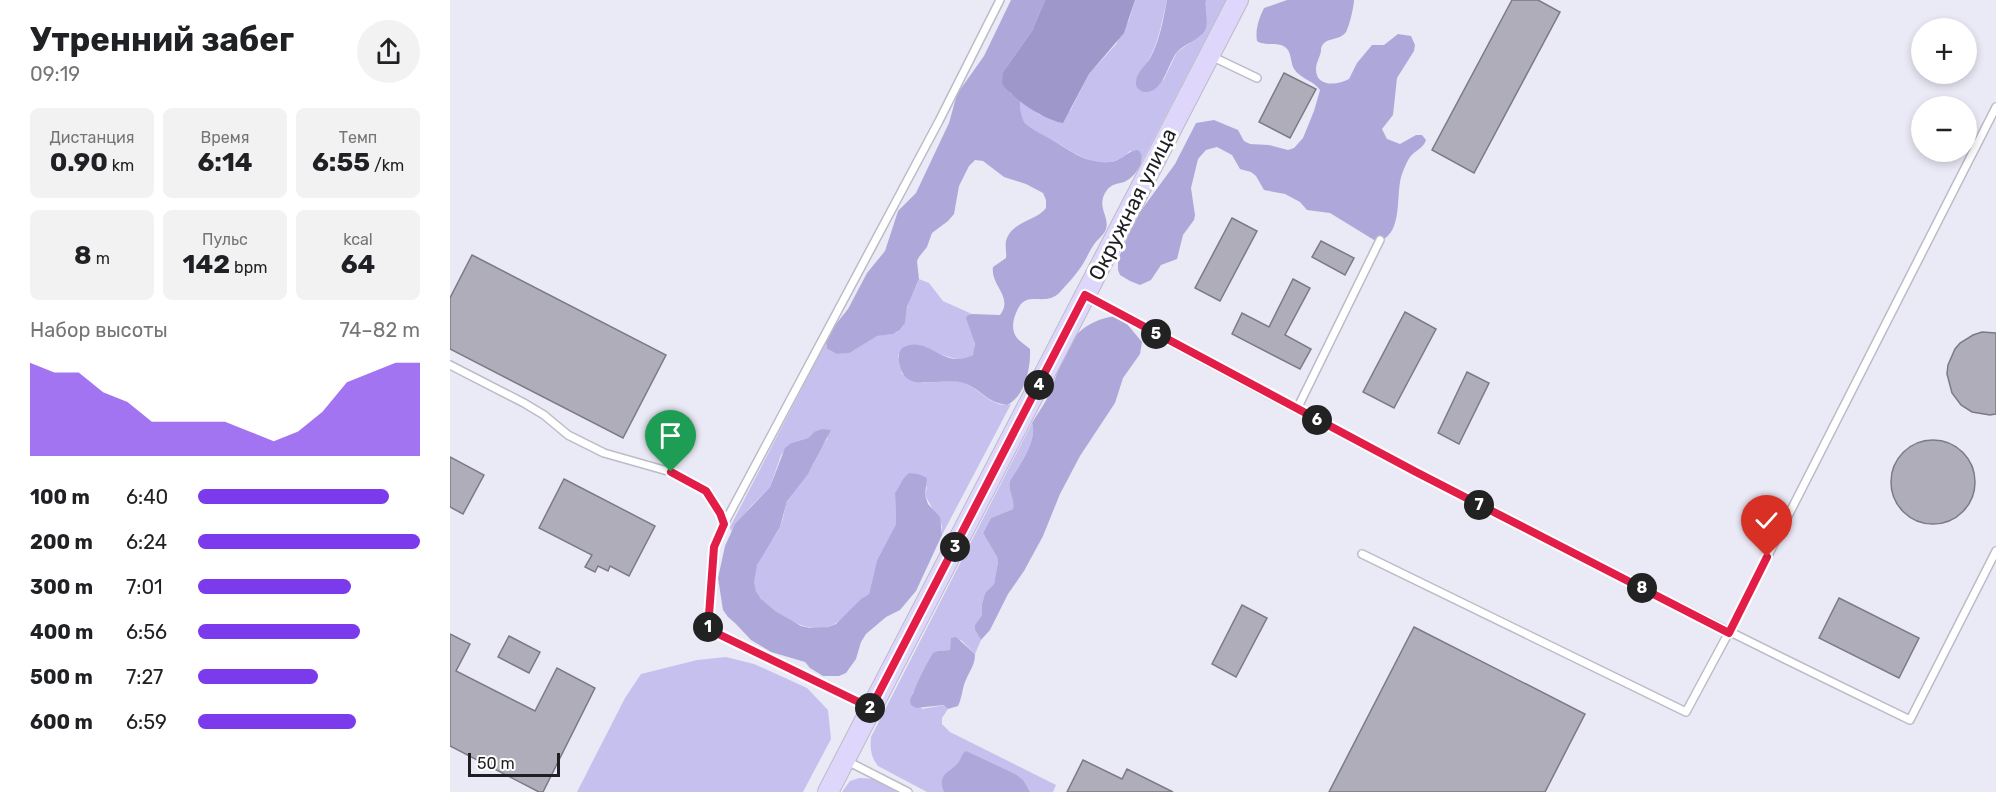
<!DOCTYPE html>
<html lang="ru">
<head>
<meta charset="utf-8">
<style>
  :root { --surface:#fff; --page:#f2f2f2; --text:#202124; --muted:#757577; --accent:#7c3aed }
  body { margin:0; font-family:Rubik,sans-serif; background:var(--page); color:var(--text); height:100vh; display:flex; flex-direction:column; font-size:22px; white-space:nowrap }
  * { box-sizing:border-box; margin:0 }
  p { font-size:20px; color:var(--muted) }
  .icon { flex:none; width:33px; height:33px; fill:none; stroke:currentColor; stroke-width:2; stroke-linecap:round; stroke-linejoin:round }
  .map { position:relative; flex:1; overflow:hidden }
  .details { display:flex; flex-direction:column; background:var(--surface); width:450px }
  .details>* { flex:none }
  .buttons { position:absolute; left:1461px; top:18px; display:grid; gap:12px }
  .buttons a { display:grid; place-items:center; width:66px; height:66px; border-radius:50%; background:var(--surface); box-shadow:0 3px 9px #0003; font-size:30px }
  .scale { position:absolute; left:18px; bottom:15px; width:92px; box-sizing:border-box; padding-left:6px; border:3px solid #1f1e23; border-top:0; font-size:16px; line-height:21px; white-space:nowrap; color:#1f1e23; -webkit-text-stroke:4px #fff; paint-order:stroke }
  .pin { position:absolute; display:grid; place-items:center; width:51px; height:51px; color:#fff; margin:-62px -26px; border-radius:50% 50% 50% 0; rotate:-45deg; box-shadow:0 0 6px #0007 }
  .pin .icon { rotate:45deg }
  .km { position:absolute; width:30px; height:30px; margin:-15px; border-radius:50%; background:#222; color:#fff; font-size:16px; line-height:30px; text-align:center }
  .round { display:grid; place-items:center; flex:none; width:63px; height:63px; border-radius:32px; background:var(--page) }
  .head { display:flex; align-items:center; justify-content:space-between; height:102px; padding:0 30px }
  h1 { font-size:33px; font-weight:700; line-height:45px }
  .metrics { display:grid; grid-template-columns:repeat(3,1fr); gap:9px; height:102px; padding:6px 30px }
  .metrics div { display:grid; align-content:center; border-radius:9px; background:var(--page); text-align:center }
  .metrics b { font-size:26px; font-weight:700 }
  .metrics small { font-size:16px; font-weight:400 }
  .metrics p { font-size:16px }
  .chart { height:168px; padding:12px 30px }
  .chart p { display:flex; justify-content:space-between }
  .chart svg { width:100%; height:108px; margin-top:6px; fill:var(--accent); opacity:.7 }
  ul { padding:0 30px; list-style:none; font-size:20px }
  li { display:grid; grid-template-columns:96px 72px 1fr; align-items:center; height:45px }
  li i { height:15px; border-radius:8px; background:var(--accent) }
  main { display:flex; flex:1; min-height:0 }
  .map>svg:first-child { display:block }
  .green { fill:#c6c0ee }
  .forest { fill:#aea8da }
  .water { fill:#9e98ca }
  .building { fill:#aeadb9; stroke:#7b7a86; stroke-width:1.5 }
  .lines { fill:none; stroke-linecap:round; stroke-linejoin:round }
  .service-casing { stroke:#bcbbc7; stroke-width:10 }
  .secondary-casing { stroke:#bcbbc7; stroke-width:22 }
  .service { stroke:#fff; stroke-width:7 }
  .secondary { stroke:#ded6fb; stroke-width:20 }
  .route-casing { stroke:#fff; stroke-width:12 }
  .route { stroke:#e11d48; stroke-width:8 }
  .labels { text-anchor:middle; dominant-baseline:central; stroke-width:6; stroke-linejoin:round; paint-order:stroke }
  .street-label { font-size:21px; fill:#1f1e23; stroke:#fff }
</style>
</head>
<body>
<main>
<section class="details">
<div class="head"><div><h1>Утренний забег</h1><p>09:19</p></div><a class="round"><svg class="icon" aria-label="share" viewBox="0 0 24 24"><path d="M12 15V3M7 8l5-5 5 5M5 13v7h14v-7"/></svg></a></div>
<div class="metrics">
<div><p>Дистанция</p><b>0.90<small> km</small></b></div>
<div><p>Время</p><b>6:14</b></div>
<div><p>Темп</p><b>6:55<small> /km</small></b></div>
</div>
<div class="metrics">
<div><b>8<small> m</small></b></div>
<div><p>Пульс</p><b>142<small> bpm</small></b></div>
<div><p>kcal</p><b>64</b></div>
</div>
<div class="chart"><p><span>Набор высоты</span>74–82 m</p>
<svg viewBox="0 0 160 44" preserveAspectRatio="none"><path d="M0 44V6L10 10L20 10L30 18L40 22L50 30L60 30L70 30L80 30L90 34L100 38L110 34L120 26L130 14L140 10L150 6L160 6V44z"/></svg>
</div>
<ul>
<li><b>100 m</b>6:40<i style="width:86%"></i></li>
<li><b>200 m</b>6:24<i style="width:100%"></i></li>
<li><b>300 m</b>7:01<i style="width:69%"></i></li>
<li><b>400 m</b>6:56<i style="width:73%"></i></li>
<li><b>500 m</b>7:27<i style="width:54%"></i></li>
<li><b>600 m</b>6:59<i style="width:71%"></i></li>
</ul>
</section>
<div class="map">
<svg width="1546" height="792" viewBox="0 0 1546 792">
  <rect width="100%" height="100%" fill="#eae9f6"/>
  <path class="green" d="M685,0h32c-7,29 -9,51 -29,75l12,16 14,-12 13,-27 24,-17 5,-35h20l-84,161v-4l-12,-6c-26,26 -57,1 -81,-13 -9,-5 -17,-7 -24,-15 -4,-6 -5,-16 -5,-23l20,15 30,-4 19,-37 27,-30 13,-24z
    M469,279l10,4 14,18 29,13 -4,1c-1,15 8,20 7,37 -10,16 -30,1 -43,1 -11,-1 -23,1 -34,2l4,19c6,3 15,8 22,9 14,0 27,-5 42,1 15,6 27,25 45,20l-69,131v-9l-17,-31 2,-8 -24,-8 -8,14 1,31 -19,36 -8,34c-15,9 -24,27 -39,32 -15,6 -30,-1 -44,-7 -12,-6 -31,-21 -32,-36 -2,-20 16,-38 25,-54 5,-9 5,-21 9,-30 5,-10 14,-17 20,-26 8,-11 11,-25 20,-35l-14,-6 -6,6 -17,5 -10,12 -11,32 -18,18 -21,26 -1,-4 96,-185 1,7c20,13 32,-6 50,-13 7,-2 16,0 23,-6 5,-4 5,-11 6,-17 2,-12 9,-23 13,-34z
    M582,423c5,13 -7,34 -14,45 -2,4 -6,8 -8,13 -3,9 5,18 3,28l-22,9 -8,15 14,24 1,5 -4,22 -9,9 -3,11v11l-7,10v5l6,10 -6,14 -14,-14 -10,4 -1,6 -12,1c-13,12 -16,28 -26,43l10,15 23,-4 3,4 -6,9v6l8,8 106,53 -3,7h-126l-49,-26c-7,-9 -8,-17 -7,-29z
    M276,657l28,7 53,24 21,22 3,29 -28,53h-226l48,-94 16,-24 56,-14z
    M409,778l18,1 20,13h-55l8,-11z"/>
  <path class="forest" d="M561,0h34l-13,31 -29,41 7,21 10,7c0,7 1,17 5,23 7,7 15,10 24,15 19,11 36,26 60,24 12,0 17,-11 29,-12 11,9 -4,28 -14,32 -7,2 -12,2 -17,8 -12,16 3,26 -1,39 -2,6 -8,10 -11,14 -6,8 -9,17 -14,24 -6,9 -14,17 -21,25 -13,15 -32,-1 -41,15 -6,10 -10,25 1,34 3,3 7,5 10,8 1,18 -5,48 -23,56 -21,-3 -24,-14 -41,-21 -23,-10 -59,12 -66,-18 -2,-8 -2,-12 2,-18 27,-15 40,23 71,7l2,-11 -9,-26 2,-3 4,-1 28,1c14,-18 -10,-30 -7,-48l13,-9c1,-7 -2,-13 1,-20 7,-17 29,-17 39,-30v-8l-3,-7 -17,-9 -22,-7 -21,-16 -8,-1 -6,6 -10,20 -5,28 -6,7 -16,12 -5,14 -8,10 -2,4 2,18 -12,28 -2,16 -5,7 -7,4 -16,2 -28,17 -12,1 -10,-5 -1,-7 6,-13 16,-20 19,-36 18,-22 13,-40 18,-18 33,-70 8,-29 27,-38z
    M717,0h39c-2,10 4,24 -2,32 -6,8 -19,12 -26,19 -10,10 -14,43 -34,41 -5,-1 -9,-6 -8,-10 0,-9 10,-17 14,-24 10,-18 13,-38 17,-58z
    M837,0h67c0,7 -5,27 -8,32 -6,9 -20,5 -24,14 -1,1 -1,3 -1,5 -1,6 -5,12 -5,18 0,19 22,16 33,10l8,-16 15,-18h12l14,-11 13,2 4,9 -1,6 -17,27 -4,37 -11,14 5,10 13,5 16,-9h6l4,5c-3,9 -11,10 -16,17 -3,4 -6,12 -8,17 -7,19 2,58 -22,67l-6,-1 -44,-27 -23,-3 -7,-8 -15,-8 -21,-4 -8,-14 -5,-4 -11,-3 -8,-14 -15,-8 -11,3 -8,9 -7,29 4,27 -1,5 -11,15 -6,24 -16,6 -10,15 -11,5 -10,-4 -10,-6 -2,-5v-11l19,-43 38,-52 21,-41 18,-3 24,10 6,11 6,3 19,1 19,5 6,-2 9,-10 11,-27 6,-21c-6,-9 -19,-11 -26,-21 -4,-7 -2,-17 -9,-22 -9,-6 -20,0 -28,-6 -2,-11 2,-23 7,-33z
    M666,316l6,2 20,24 -2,12 -17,24 -8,25 -35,53 -20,38 -17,42 -19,35 -16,23 -18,36 -9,10 -6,-10v-5l7,-10v-11l3,-11 9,-9 4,-22 -1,-5 -14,-24 8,-15 22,-9c2,-10 -6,-19 -3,-28 2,-5 6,-9 8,-13 7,-11 19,-32 14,-45 5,-9 12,-18 17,-28 16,-38 18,-72 67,-79z
    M372,429l9,1 -23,44 -21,27 -7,26 -23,38 -3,17 2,9 5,8 14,12 26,15 9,2 18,-1 8,-3 25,-25 8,-5 8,-34 19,-36 -1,-31 8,-14 6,-6 9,1 9,4 -2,17 3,9 12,13 2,18 -26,56 -16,19 -14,7 -20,17 -5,8 -5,17 -10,14 -7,3h-16l-13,-8 -5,-6 -34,-10 -20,-12 -16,-17 -7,-6 -5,-7 -5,-32 7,-32 10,-22 35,-37 15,-39 6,-5 17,-5 6,-6z
    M506,637l19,17c0,12 -6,17 -10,28 -3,8 -3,16 -7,24l-10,3 -4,-4 -28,3 -5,-3 -1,-5c7,-17 14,-32 23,-47l5,-2 12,-1 1,-12z
    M516,751l49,23 8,6 7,12h-86c-7,-18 4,-18 14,-29 4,-5 3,-9 8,-12z"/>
  <path class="water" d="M595,0h90l-11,33 -35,41 -26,49c-21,-4 -48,-23 -61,-39l1,-12 29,-41z"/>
  <path class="building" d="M1062,0h26l22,12 -86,161 -42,-23z
    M834,73l32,16 -26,49 -31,-16z
    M782,218l25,13 -37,70 -25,-13z
    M871,241l33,17 -9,17 -33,-18z
    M22,255l194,100 -43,83 -173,-89v-51z
    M843,279l17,9 -25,47 26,14 -11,20 -68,-35 10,-21 27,14z
    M955,312l31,17 -42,79 -31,-16z
    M1532,332l14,1v81l-6,1 -18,-3 -11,-7 -9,-12 -5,-19 1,-9 7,-16 5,-6 13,-8z
    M1017,372l22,11 -30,61 -21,-11z
    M1441 482a42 42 0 1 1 84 0a42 42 0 1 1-84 0Z
    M0,457l34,18 -21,39 -13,-7z
    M114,479l91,47 -26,50 -19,-10 -2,5 -10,-5 -3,6 -10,-5 7,-12 -53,-27z
    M1389,598l80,40 -20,40 -80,-40z
    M792,605l25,13 -31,59 -24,-13z
    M964,627l171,87 -40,78h-216z
    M0,634l20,10 -14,27 79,40 22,-43 38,20 -52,104h-4l-89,-46z
    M59,636l31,16 -11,21 -31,-16z
    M633,760l39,19 5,-10 46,23h-106z"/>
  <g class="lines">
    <g class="service-casing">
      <path id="service" d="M761,56l46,22
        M637,296c271,149 545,290 823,424l86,-169
        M0,365l74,38 20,12 24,20 36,18 67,19 35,19 14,22 4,11
        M847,409l83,-169
        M912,554l324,158 43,-80 267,-525
        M419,707l-161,-78 6,-82 10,-23 215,-403 61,-121
        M397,761l61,31"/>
    </g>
    <g class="secondary-casing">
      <path id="secondary" d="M378,792l410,-792"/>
    </g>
    <use href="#service" class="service"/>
    <use href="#secondary" class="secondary"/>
  </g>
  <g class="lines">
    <g class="route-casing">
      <path id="route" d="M221,472l35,19 14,22 4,11 -10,23 -6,82 163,79 214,-413 331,177 313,161 38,-76"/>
    </g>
    <use href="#route" class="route"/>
  </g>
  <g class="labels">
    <g class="street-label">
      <text transform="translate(682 204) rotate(-63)">Окружная улица</text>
    </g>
  </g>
</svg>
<div class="buttons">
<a>+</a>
<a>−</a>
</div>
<div class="scale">50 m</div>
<div class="pin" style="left:221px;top:472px;background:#1e9e55"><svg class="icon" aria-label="arrive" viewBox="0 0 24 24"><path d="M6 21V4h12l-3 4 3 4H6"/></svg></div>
<div class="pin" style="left:1317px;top:557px;background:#d93025"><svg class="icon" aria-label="check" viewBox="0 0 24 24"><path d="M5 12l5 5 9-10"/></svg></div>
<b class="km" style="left:258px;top:627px">1</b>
<b class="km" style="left:420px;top:708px">2</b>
<b class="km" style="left:505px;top:547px">3</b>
<b class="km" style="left:589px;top:385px">4</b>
<b class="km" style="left:706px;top:334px">5</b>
<b class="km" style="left:867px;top:420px">6</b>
<b class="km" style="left:1029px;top:505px">7</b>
<b class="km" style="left:1192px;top:588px">8</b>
</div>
</main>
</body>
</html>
